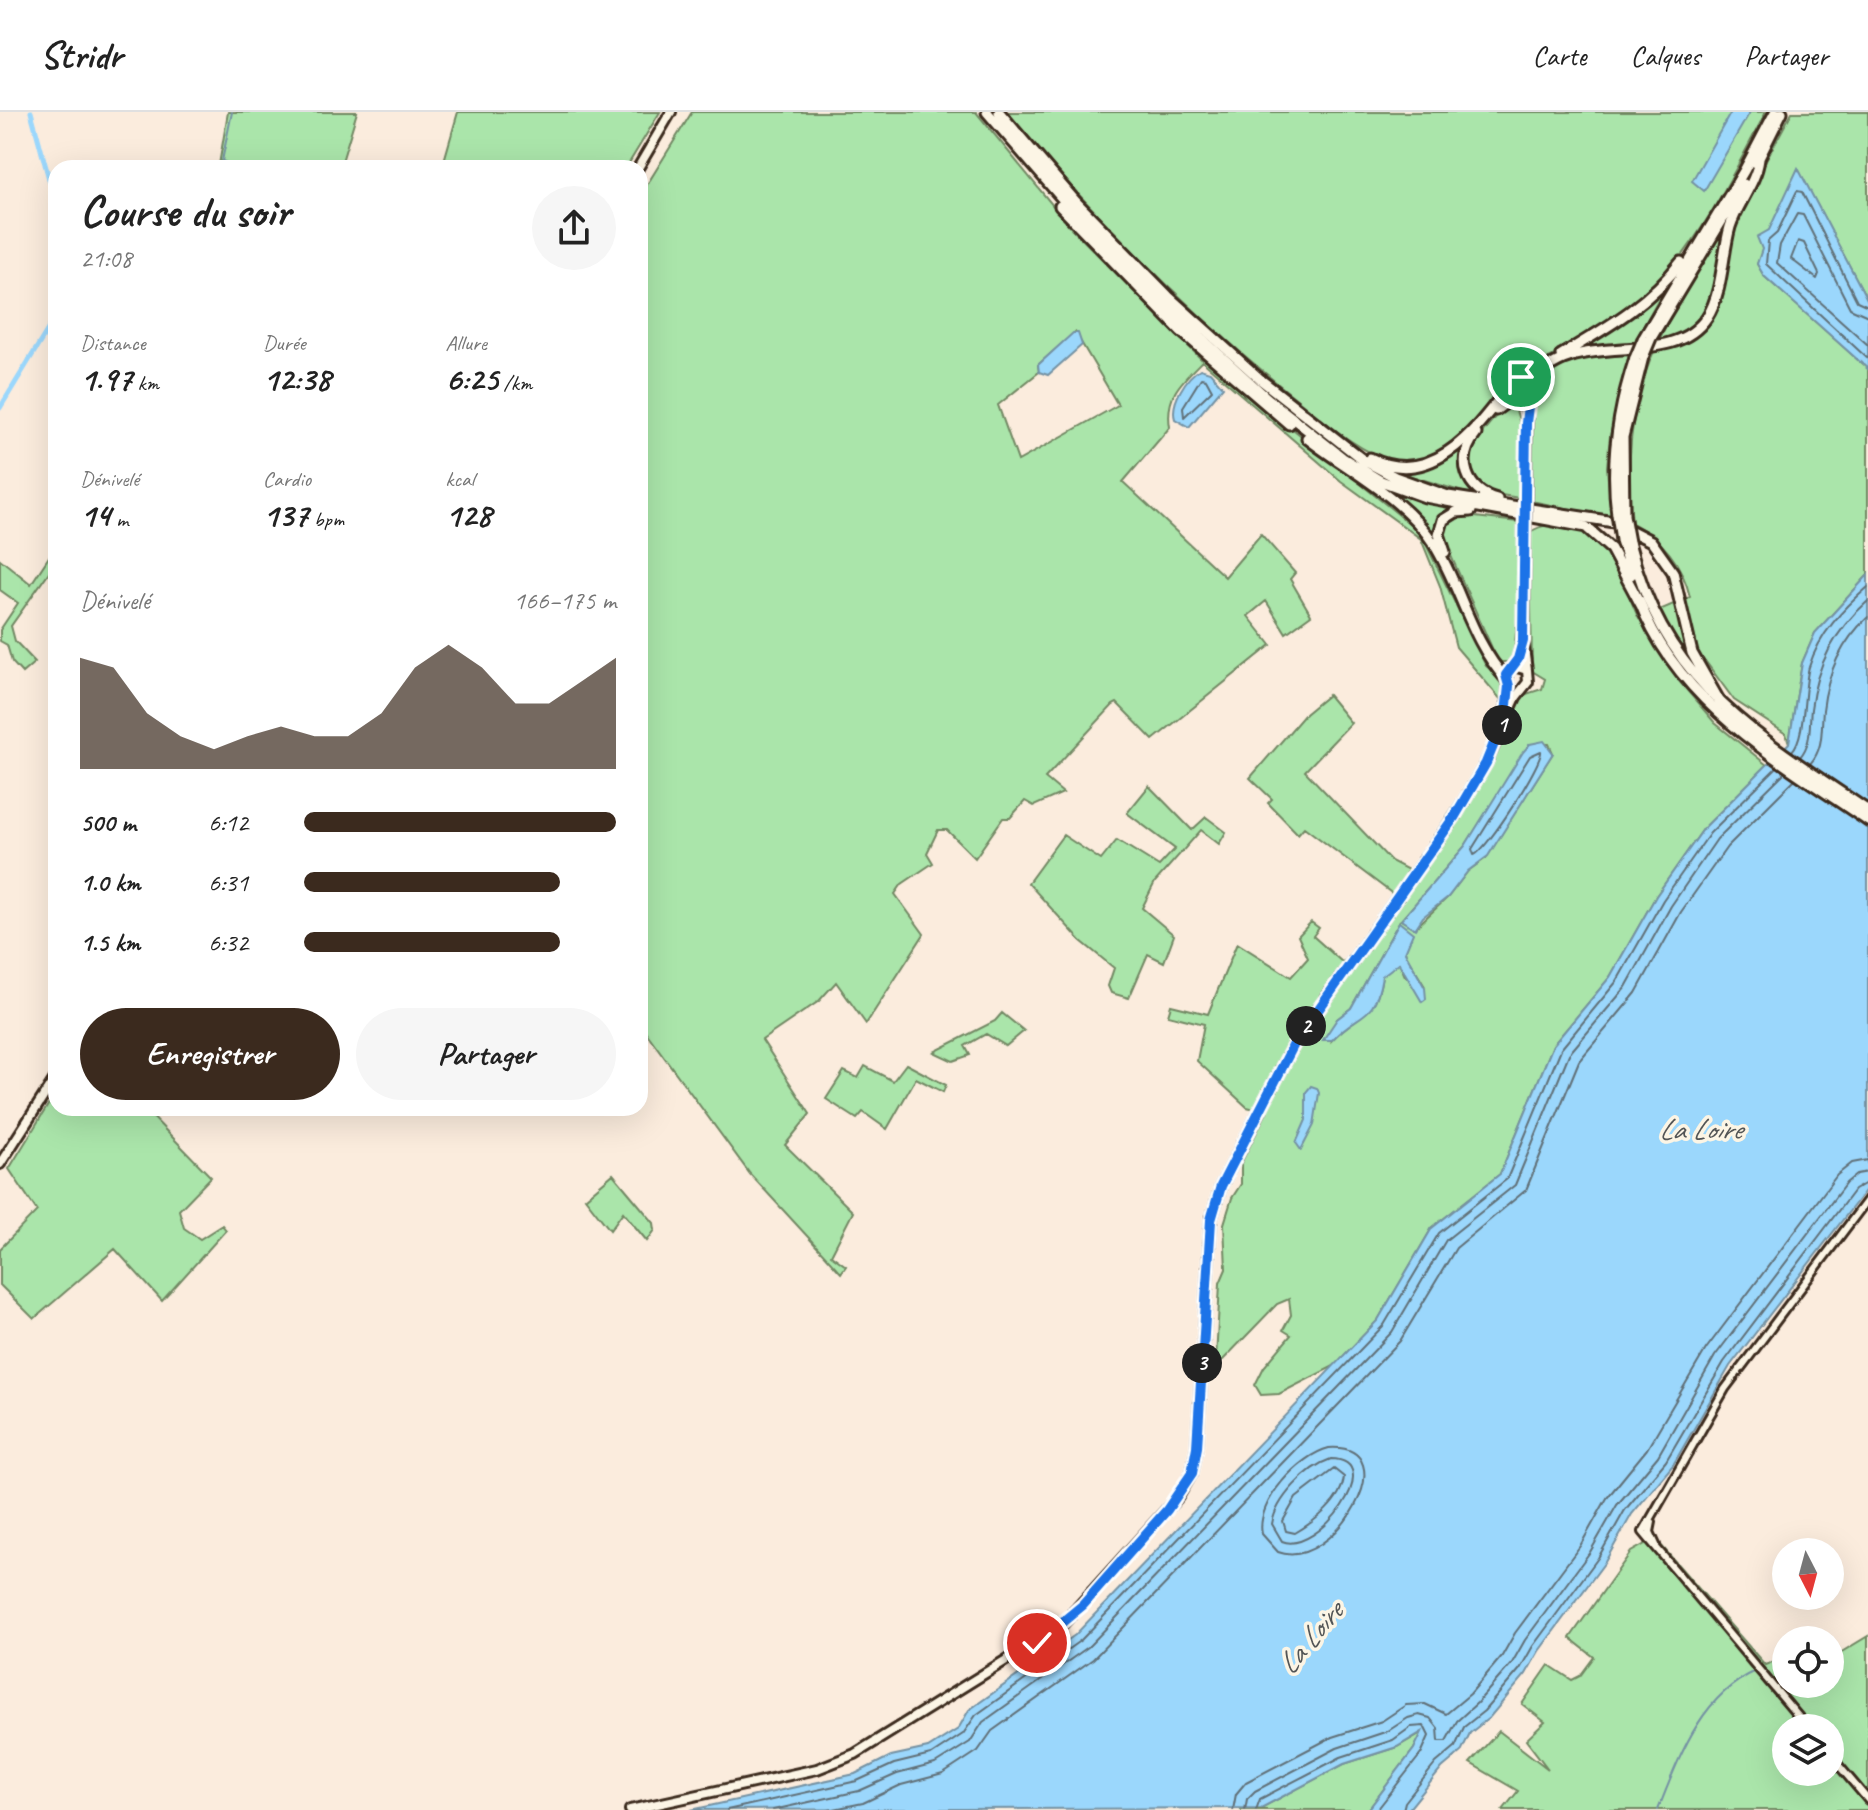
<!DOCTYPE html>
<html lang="fr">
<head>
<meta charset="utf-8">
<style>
  :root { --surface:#fff; --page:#f6f6f6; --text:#222; --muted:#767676; --line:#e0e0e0; --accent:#3b2a1e }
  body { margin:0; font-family:Caveat,sans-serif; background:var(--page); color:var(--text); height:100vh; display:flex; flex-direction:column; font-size:30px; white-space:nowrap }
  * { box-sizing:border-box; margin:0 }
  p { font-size:26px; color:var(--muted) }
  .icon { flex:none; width:44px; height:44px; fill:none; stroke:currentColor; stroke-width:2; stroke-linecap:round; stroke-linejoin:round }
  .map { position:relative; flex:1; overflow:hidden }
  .sheet { position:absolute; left:48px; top:48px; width:600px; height:956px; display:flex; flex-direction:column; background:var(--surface); border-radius:24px; box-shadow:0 8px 32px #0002 }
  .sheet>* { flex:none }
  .needle { width:52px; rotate:174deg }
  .fabs { position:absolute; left:1772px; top:1426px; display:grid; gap:16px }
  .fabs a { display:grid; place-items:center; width:72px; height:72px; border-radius:50%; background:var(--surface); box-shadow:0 8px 32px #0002; font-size:40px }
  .pin { position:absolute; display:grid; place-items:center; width:68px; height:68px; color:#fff; margin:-34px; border:4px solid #fff; border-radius:50%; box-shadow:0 2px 8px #0007 }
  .km { position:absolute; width:40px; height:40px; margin:-20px; border-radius:50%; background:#222; color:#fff; font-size:22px; line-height:40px; text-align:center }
  .round { display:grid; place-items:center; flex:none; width:84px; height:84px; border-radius:42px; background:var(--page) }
  .summary { display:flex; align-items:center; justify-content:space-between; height:136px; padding:0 32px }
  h1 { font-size:44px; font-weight:700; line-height:60px }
  .stats { display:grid; grid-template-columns:repeat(3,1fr); gap:12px; height:136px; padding:8px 32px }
  .stats div { display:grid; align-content:center }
  .stats b { font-size:34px; font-weight:700 }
  .stats small { font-size:22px; font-weight:400 }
  .stats p { font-size:22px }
  .chart { height:224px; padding:16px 32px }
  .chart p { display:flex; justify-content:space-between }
  .chart svg { width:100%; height:144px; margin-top:8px; fill:var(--accent); opacity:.7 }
  .action { display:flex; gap:16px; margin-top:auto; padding:16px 32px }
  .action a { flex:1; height:92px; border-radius:48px; background:var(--accent); color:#fff; font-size:32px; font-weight:700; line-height:92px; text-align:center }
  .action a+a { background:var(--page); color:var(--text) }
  ul { padding:0 32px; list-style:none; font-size:26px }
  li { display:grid; grid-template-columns:128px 96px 1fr; align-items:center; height:60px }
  li i { height:20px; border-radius:10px; background:var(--accent) }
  header { display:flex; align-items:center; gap:48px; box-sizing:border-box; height:112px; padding:0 40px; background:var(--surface); border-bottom:2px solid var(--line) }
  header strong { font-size:38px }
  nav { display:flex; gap:44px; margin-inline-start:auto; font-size:28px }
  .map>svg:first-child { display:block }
  .green { fill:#aae5aa; stroke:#728864; stroke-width:2; fill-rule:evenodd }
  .water { fill:#9bd7fc; stroke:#7592a3; stroke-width:2 }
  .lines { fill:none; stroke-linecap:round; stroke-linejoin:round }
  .shore { stroke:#616f77; stroke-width:2 }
  .stream { stroke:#7592a3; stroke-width:2 }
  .canal { stroke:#9bd7fc; stroke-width:5 }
  .minor-casing { stroke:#3b2a1e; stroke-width:12 }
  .major-casing { stroke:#3b2a1e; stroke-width:14 }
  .highway-casing { stroke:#3b2a1e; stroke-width:15 }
  .minor { stroke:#fcf5e5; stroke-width:6 }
  .major { stroke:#fcf5e5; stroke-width:8 }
  .highway { stroke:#fcf5e5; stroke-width:9 }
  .major-bridge-casing { stroke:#3b2a1e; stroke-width:14; stroke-linecap:butt }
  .highway-bridge-casing { stroke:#3b2a1e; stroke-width:15; stroke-linecap:butt }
  .major-bridge { stroke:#fcf5e5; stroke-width:8 }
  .highway-bridge { stroke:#fcf5e5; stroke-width:9 }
  .route-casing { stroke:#fff; stroke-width:16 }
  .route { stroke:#1a73e8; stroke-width:10 }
  .labels { text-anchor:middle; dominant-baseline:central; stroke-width:7; stroke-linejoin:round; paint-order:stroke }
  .water-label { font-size:30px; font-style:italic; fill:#535556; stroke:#fcf5e5 }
</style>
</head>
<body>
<header>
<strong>Stridr</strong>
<nav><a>Carte</a><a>Calques</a><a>Partager</a></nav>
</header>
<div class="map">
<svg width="1868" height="1698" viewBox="0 0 1868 1698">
  <rect width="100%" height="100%" fill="#fbecdd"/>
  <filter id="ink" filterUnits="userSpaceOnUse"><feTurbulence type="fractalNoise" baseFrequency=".0125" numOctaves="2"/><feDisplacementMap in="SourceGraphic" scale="16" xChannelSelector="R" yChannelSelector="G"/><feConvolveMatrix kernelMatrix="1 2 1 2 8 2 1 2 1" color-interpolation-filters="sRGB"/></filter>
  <g filter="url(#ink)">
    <path class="green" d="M228,0h129l-17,56h-114l-7,-3z
      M458,0h202l-34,56h-184z
      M692,0h284l96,117 130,131 2,-3 216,175 66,134c13,10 19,18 16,35l-46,-54 -16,-61 -19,-47 -80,-58 -139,-120c-21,21 -37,35 -32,66l-47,55 102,95 36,-43 34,39 -5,6 21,36 -25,18 -20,-32 -18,15 23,29 -118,95 -36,-37 -4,2 -68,73 18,15 -29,13 -9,-5 -15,17h-7l-28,40 -28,-28h-9l-11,23 6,10 -31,21 -7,10 29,40 -58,90 -30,-42 -17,19 -57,39 48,74 -25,31 68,67 -22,43 15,11 -5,7 -91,-99 -110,-150v-828zM1075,220l43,73 -100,56 -20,-56 41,-33 -1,-7z
      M1006,0h760c-29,54 -62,123 -104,168 -38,40 -92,63 -138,94h-11l-10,6 -6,15 -32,36 11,9 29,-35 10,2 5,17 -1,74 -35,-6 -8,4 -81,-25v-8c-39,-12 -70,-42 -102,-67 -106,-85 -199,-180 -287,-284z
      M1792,0h76v189l-70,-132 -41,95 7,12 104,93v206l-53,58 -13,30 -13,80 -3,-9 -52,-34 -28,-38 -28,18 37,43 52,42 -63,63 -48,68 -46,81 -57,68 -53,129 -68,54 -54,92 -44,46 -55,28 -18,1 -6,-10 9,-18 27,-32 -8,-5 8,-15 -2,-16 -12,5 -54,56h-7l4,-77 6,-14 -2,-45 8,-26 9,-14v-21l26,-51 -20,-5 -50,-46 7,-37 -36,-9 3,-10 37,9 29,-71 54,34 17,-19 -10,-22 13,-14 8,6 -6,8 29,26 8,-3 44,-64 -90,-68 -6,7 -30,-31 4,-4 -22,-21 55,-64 23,-19 23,28 -46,48 86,90 19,10 74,-110 17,-56 14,3 5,-12 22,-7 3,-10 -13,-8 -2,-139c13,-8 21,-8 36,-5 46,8 56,56 73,92l51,-22c-8,-34 -28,-58 -58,-74 -13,-134 25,-187 93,-296l8,1 9,-24zM1530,632h19l4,9 -67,105 -18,13 -20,26 -33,31 -14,-8 64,-74zM1399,810l7,33 18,30 -19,-9 -6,-14 -17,13c-6,45 -23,36 -50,65l5,-21 14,-11z
      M1665,175l-32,58 -54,5 62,-40z
      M1598,241l4,4 27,-3 -19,82 -3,31 4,50 -80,-16 3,-113 25,-23z
      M1389,380l66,16 3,7 60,7v90l-5,50h-12l-5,-5 -48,-108z
      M56,434v16l-45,64 4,15 20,21 -13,11 -10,-11 -5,-17 -7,-4v-11l18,-27 -18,-13v-31l31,25z
      M1149,674l43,44 14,-13 20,15 -7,12 -18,-14 -46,52 -13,26 32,27 -10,27 -16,-8 -19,44 -18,-5 -3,-7 6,-18 -33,-27 -53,-58 35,-48 38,25 16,-20 42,26 16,-17 -48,-36z
      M1002,901l22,18 -18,15 -20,-12 -21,12 5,9 -17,6 -19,-9 61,-31z
      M906,952l40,21 -3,7 -27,-14 -29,51 -24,-17 -6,7 -31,-20 18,-28 14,7 7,-12 28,15z
      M56,980v16h88l67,69 -32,33 5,18 16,11 22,-14 4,5 -64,71 -47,-52 -81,70 -34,-34v-36l37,-38 -28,-42z
      M613,1062l41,49 1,7 -8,11 -24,-29 -13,18 -25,-32z
      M1647,1431l13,1 105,121 12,-5 9,2v22h44v-25l38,-23v174h-365l15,-19 -48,-28 29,-32 49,38 -22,-29 19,-18 -23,-18 27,-39 23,15 8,-4 14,-19 -24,-19 61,-86zM1786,1616h44v44h-44z
      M1423,1620l-9,17 -46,61h-128l21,-2 83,-44 53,-17z"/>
    <path class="water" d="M1731,0h19l-46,79 -12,-10z
      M1798,56l70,133v68l-104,-93 -7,-12 5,-15 -5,-12 12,-7z
      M1073,221h5l4,12 -34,30 -9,-3 -1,-7z
      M1200,257l10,3 13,15 -34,40 -14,-8c-5,-16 11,-42 25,-50z
      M1868,463v612l-138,179 -57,99 -41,49 -27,48 -66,89 -13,23 -37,44 -19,15 -9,19 -19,16 -34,42h-40l46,-61 8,-17 -25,15 -53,17 -83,44 -570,2 164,-36 36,-18 37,-8 30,-19 11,-19 106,-75 303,-315 54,-92 68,-54 53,-129 57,-68 46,-81 48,-68 85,-85 13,-80 13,-30z
      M1544,629l9,12 -65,103 -20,15 -20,26 -25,20 -8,12 -14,-9 64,-74 58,-94 7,-8z
      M1399,810l14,11 -8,19 20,36 1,11 -4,3 -23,-39 -17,13c-8,48 -21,33 -50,64h-9l14,-21 14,-11z
      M1311,974l6,2 2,5 -5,32 -13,25 -5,-7 10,-23v-28z"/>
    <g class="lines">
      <path class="shore" d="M1798,129l6,2 15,31 -2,5 -26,-20z
        M1868,194l-11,-5 -55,-109 -5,-1 -20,42 -9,8 -2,23 102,95
        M1868,204l-18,-8 -47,-93 -6,-1 -17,31 -3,18 91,82
        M1201,266l5,1 6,11 -28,27 -1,-10z
        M1541,639c3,10 -55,101 -67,104l-2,-6 58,-93z
        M1792,639c14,-14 11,-63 17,-84 10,-33 34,-58 59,-80
        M1800,645c12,-14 9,-31 11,-48 5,-44 24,-79 57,-108
        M1810,652c14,-16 11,-34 13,-54 4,-36 18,-68 45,-93
        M1329,1336c81,-5 5,125 -51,104l-16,-18c-7,-32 38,-79 67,-86z
        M1331,1347c58,1 -13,97 -49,82l-10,-17c4,-25 35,-57 59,-65z
        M1334,1357l10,8c-2,24 -30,45 -49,56l-9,-2 -3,-10 13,-23z
        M727,1698l130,-29 37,-17 37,-9 32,-21 13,-19 105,-75 303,-315 55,-92 68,-54 54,-130 56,-68 46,-81 47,-67 67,-66
        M773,1698l86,-19 38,-17 38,-10 35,-22 13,-20 105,-75 304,-315 54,-92 69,-55 54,-131 57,-67 45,-81 46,-67 68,-67
        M829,1698l34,-7 38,-18 42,-11 35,-23 14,-20 101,-72 307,-318 56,-93 70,-58 53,-129 57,-68 45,-81 46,-65 68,-68
        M1233,1698l3,-16 10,-12 86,-45 50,-16 24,-16 19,-1 21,10 24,-20 32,-38 13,-23 65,-87 27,-48 40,-49 59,-100 131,-174 15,-12 16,-3
        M1245,1698l2,-11 8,-8 82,-43 51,-17 20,-13 11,-3 11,3 8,10 1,13h7l11,-20 20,-18 35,-40 13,-23 65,-88 27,-47 41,-49 57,-100 131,-173 11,-9 11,-2
        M1256,1698l4,-11 81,-42 52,-17 18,-13 13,-1 5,10 -8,18 -44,56
        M1403,1698l2,-8 31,-39 19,-16 9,-20 20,-16 36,-42 13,-23 65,-88 27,-48 41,-49 58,-99 130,-172 14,-8"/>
      <path class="stream" d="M232,0l-10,49 16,7
        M1658,1698c21,-52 42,-114 98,-139"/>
      <path class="canal" d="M31,0l25,93
        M0,296l50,-82 6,-19"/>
      <g class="minor-casing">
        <path id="minor" d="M1652,1410l-2,10 6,13
          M1648,1426l-5,-6 82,-143 143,-190
          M1648,1426l160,190
          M1830,1643l38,45"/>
      </g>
      <g class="major-casing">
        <path id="major" d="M638,56l33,-56
          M1506 277a12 12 0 1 1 24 0a12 12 0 1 1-24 0Z
          M1526,380l1,-96
          M1525,424l-2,105 4,29
          M1506,600l3,-26 -3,-11 12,-16 3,-11
          M0,1052l56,-87
          M630,1698l187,-41 38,-15 206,-128 117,-129 14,-24 5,-26 14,-227 10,-34 73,-142 161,-228 31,-53 30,-66 12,-15 -1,-12 -13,-4"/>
      </g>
      <g class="highway-casing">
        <path id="highway" d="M987,0l86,99 92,94 102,93 76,60 38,23 44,16 161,30 25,22 30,56
          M999,0l77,90 92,94 93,84 102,80 32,17 53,19 166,26 37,19 22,31 19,81 29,51
          M1756,52l26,-52
          M1060,94l121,125 108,93
          M1651,226l93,-154
          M1643,227l101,-168 31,-59
          M1561,243c45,-27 87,-50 120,-93
          M1530,274c42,-63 139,-12 177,-69 16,-25 15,-62 23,-90 7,-23 26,-44 29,-68
          M1496,298l15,-11
          M1476,322c-21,25 -10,57 21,65
          M1307,326c42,33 98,60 127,106 27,43 37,97 72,135
          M1370,346c60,30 103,-24 136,-68
          M1617,402c-7,-54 1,-105 18,-156
          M1624,403l-1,-78 20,-80
          M1621,428l10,35
          M1629,430c36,143 126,192 239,269
          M1445,440l-6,-18 4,-14 13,-8 15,-1
          M1639,488c39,105 142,161 229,221"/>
      </g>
      <use href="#minor" class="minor"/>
      <use href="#major" class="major"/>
      <use href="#highway" class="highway"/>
      <g class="major-bridge-casing">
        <path id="major-bridge" d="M1525,424l1,-44"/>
      </g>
      <g class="highway-bridge-casing">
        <path id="highway-bridge" d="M1643,245l8,-19
          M1635,246l8,-19
          M1617,402l4,26
          M1624,403l5,27"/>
      </g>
      <use href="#major-bridge" class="major-bridge"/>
      <use href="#highway-bridge" class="highway-bridge"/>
    </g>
  </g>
  <g class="lines" filter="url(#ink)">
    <g class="route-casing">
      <path id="route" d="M1037,1531l46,-38 84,-95 25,-37 5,-26 14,-227 10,-34 73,-142 161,-228 31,-53 20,-49 3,-28 -3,-11 12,-16 5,-18 3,-218 4,-34 -3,-9 -6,-3"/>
    </g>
    <use href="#route" class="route"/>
  </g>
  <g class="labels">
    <g class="water-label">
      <text x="1700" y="1017">La Loire</text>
      <text transform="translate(1310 1526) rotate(-50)">La Loire</text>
    </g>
  </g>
</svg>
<div class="fabs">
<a><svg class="needle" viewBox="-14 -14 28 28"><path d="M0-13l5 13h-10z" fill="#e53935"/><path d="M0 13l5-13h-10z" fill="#767676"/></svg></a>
<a><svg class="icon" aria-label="locate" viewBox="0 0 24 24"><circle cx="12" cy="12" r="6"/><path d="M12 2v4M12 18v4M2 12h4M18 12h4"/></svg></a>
<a><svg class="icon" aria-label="layers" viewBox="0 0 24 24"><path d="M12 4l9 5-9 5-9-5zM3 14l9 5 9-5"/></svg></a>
</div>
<div class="pin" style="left:1521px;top:265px;background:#1e9e55"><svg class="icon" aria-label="arrive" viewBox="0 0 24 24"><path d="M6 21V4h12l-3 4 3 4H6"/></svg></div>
<div class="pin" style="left:1037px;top:1531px;background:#d93025"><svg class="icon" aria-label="check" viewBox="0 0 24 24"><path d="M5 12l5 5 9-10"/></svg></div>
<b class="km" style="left:1502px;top:613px">1</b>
<b class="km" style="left:1306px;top:914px">2</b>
<b class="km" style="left:1202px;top:1251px">3</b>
<section class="sheet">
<div class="summary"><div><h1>Course du soir</h1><p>21:08</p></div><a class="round"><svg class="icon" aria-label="share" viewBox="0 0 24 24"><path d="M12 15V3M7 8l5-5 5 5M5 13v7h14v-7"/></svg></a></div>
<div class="stats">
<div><p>Distance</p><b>1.97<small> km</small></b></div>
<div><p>Durée</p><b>12:38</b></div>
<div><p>Allure</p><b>6:25<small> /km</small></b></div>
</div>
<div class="stats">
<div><p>Dénivelé</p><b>14<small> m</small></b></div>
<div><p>Cardio</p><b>137<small> bpm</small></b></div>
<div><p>kcal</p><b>128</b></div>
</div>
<div class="chart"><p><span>Dénivelé</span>166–175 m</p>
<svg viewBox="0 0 160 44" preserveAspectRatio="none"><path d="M0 44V10L10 13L20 27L30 34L40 38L50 34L60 31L70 34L80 34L90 27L100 13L110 6L120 13L130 24L140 24L150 17L160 10V44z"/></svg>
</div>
<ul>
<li><b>500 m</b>6:12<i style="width:100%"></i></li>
<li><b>1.0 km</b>6:31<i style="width:82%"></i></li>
<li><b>1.5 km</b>6:32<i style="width:82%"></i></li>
</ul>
<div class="action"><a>Enregistrer</a><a>Partager</a></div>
</section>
</div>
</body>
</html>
